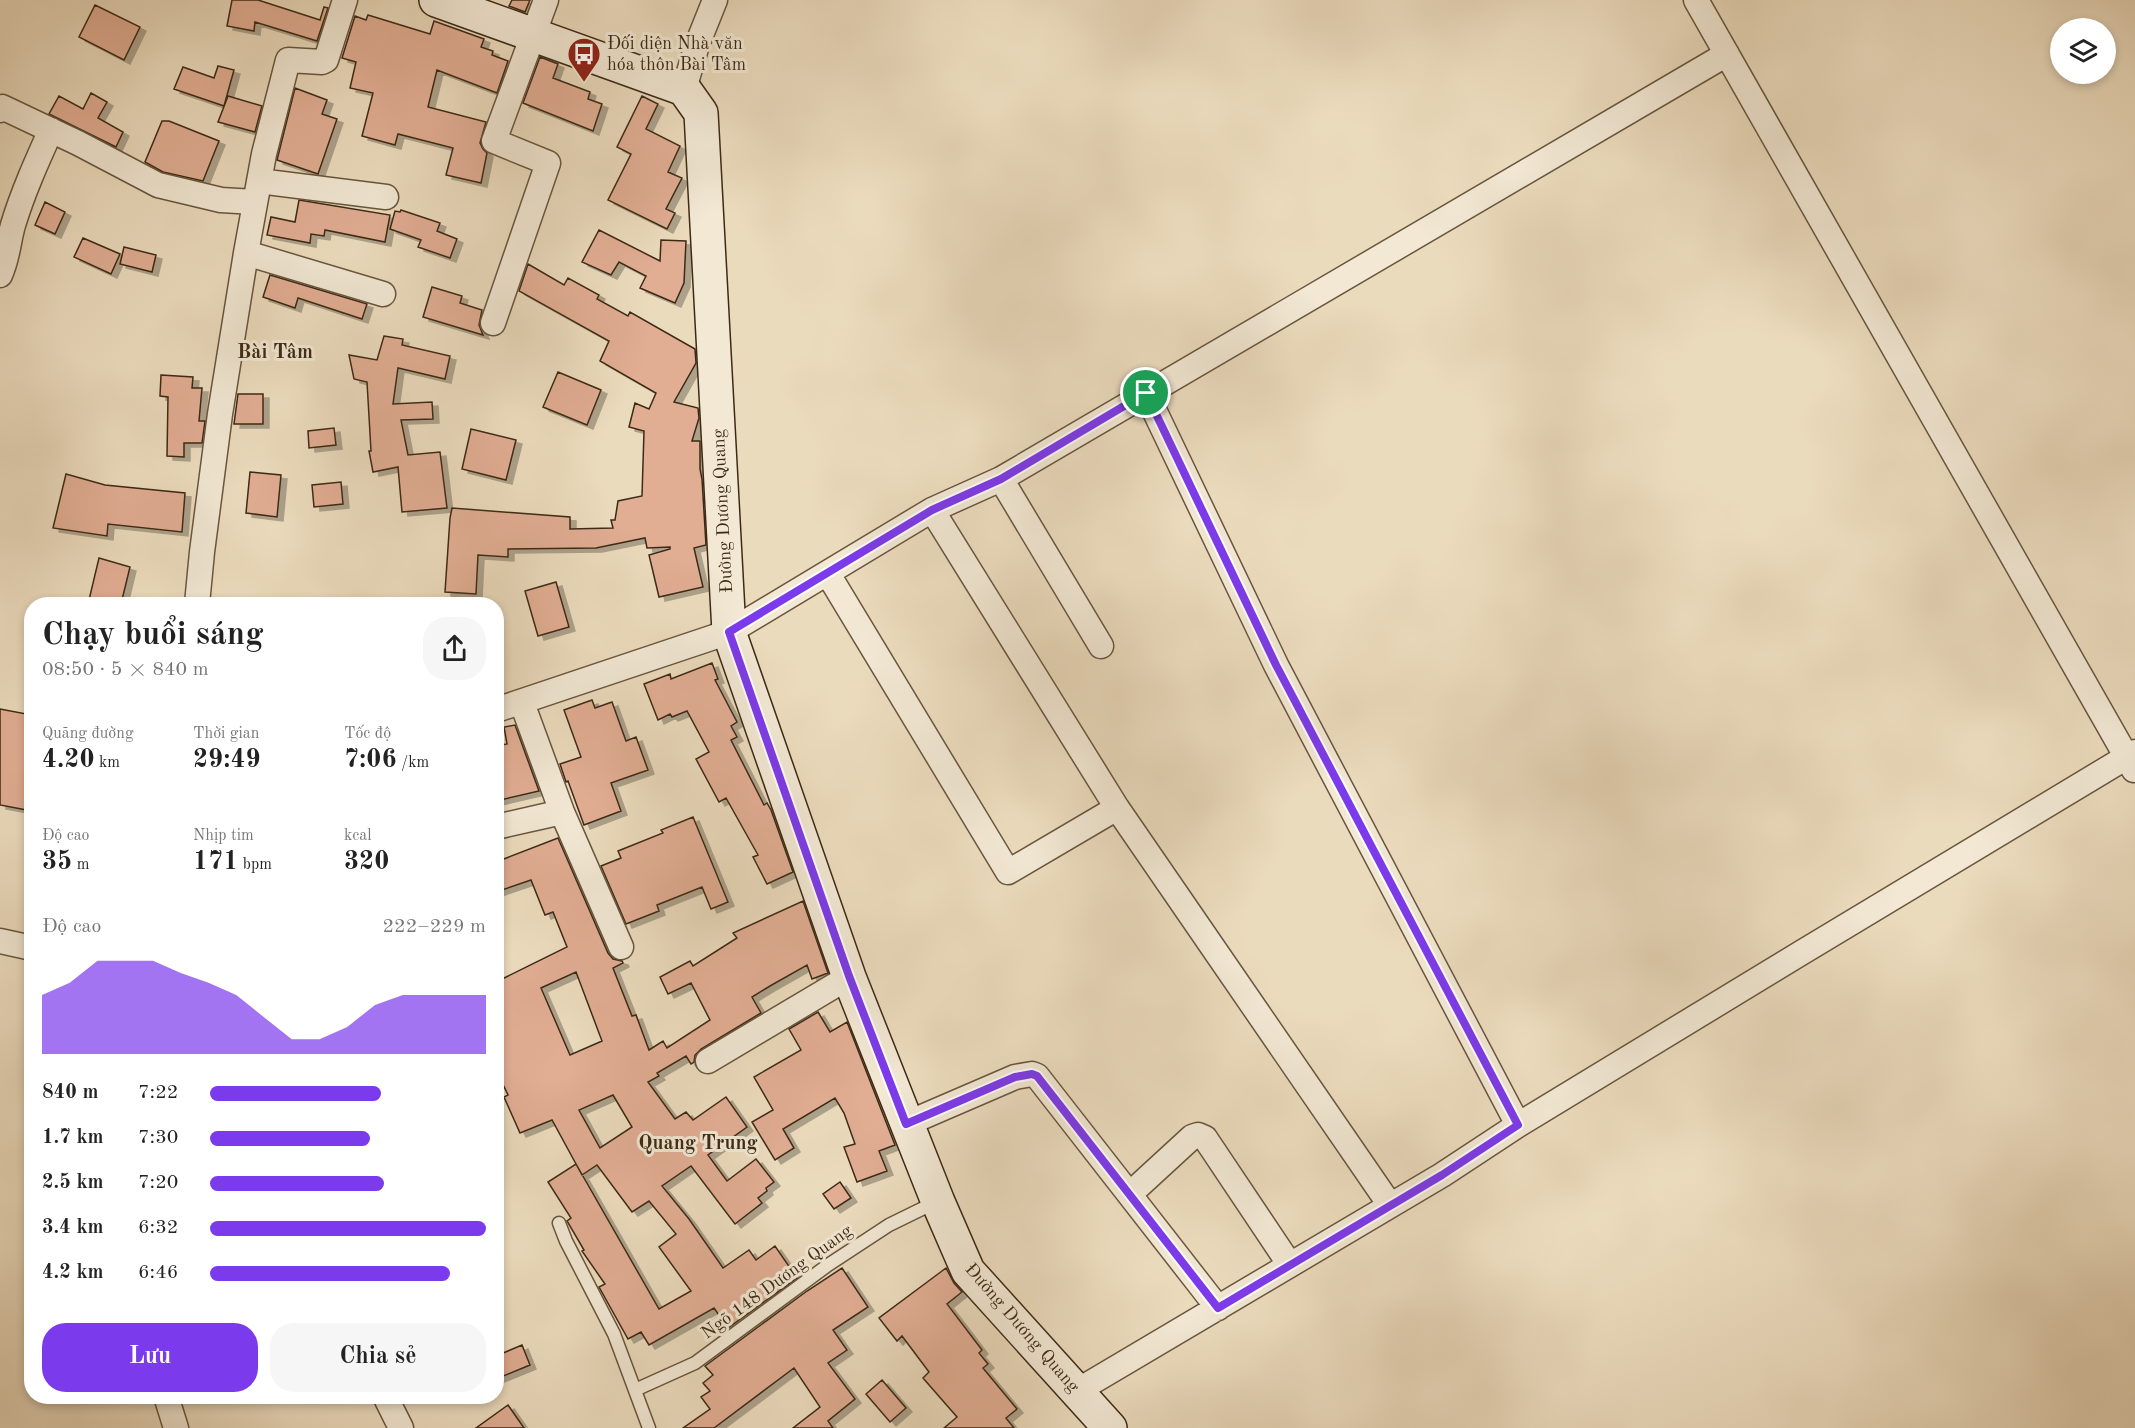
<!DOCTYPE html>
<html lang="vi">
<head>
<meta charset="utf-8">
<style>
  :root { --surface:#fff; --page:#f6f6f6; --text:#222; --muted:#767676; --accent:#7c3aed }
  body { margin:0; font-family:"Old Standard TT",serif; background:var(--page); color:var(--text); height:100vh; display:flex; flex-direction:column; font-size:22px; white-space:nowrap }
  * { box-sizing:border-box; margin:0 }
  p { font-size:20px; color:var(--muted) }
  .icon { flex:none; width:33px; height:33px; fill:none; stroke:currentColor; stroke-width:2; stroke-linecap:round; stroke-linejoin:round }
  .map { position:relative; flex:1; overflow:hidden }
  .sheet { position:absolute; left:24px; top:597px; width:480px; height:807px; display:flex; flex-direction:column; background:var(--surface); border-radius:24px; box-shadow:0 3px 9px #0003 }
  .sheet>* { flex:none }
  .controls { position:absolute; left:2050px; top:18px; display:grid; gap:12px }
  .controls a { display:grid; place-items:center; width:66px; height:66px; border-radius:50%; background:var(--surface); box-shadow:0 3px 9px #0003; font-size:30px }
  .pin { position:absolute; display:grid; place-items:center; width:51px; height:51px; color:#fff; margin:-26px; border:3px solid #fff; border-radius:50%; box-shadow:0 2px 6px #0007 }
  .round { display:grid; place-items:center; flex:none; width:63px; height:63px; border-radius:24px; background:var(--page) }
  .headline { display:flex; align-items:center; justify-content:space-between; height:102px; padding:0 18px }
  h1 { font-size:33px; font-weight:600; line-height:45px }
  .stats { display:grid; grid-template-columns:repeat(3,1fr); gap:9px; height:102px; padding:6px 18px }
  .stats div { display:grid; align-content:center }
  .stats b { font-size:26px; font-weight:600 }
  .stats small { font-size:16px; font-weight:400 }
  .stats p { font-size:16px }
  .chart { height:168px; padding:12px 18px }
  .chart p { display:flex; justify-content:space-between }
  .chart svg { width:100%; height:108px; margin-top:6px; fill:var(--accent); opacity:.7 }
  .primary-button { display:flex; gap:12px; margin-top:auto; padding:12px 18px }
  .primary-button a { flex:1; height:69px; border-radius:24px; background:var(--accent); color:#fff; font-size:24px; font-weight:600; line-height:69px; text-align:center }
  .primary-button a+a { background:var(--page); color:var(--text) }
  ul { padding:0 18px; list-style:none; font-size:20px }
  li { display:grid; grid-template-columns:96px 72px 1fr; align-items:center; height:45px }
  li i { height:15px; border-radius:8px; background:var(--accent) }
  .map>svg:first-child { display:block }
  .building { fill:#e1ad93; stroke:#3d2a15; stroke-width:1.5; fill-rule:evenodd; filter:url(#shadow) }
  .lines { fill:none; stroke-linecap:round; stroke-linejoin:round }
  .lane-casing { stroke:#68563f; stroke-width:15 }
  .street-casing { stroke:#68563f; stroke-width:27 }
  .secondary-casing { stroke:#3d2a15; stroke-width:36 }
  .lane { stroke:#f2e8d4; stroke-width:12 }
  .street { stroke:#f2e8d4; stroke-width:24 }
  .secondary { stroke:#f2e8d4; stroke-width:33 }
  .route-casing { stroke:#fff; stroke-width:12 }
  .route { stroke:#7c3aed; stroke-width:8 }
  .labels { text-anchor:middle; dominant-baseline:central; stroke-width:6; stroke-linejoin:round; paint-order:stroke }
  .poi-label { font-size:18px; fill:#3d2a15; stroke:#f2e8d4; text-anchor:start }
  .street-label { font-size:18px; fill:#3d2a15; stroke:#f2e8d4 }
  .neighbourhood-label { font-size:20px; font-weight:bold; fill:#3d2a15; stroke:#f2e8d4 }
</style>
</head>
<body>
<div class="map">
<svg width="2135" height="1428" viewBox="0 0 2135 1428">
  <defs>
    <filter id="shadow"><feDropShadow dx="6" dy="4" stdDeviation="0" flood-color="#0004"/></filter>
  </defs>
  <rect width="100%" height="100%" fill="#ebdbbd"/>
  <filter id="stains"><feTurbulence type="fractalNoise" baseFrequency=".00333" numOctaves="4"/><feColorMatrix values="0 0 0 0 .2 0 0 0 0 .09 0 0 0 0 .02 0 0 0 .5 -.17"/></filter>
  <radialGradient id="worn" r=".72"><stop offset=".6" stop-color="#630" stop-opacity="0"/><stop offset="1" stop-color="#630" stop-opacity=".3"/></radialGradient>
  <path class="building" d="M232,0h26l62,20 4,-13 4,1 -11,33 -62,-19 -1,9 -27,-5z
    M512,0h18l-5,12 -16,-6z
    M95,5l45,22 -16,33 -45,-23z
    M368,15l62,19 4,-13 50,18 -3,8 12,4 -1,4 16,6 -11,32 -60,-23 -9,37 58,15 -6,21 3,6 4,4 -6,30 -35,-8 7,-27 -55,-14 -3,11 -33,-9 11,-43 -23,-5 6,-26 -14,-4 13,-42 11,4z
    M540,57l18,7 -5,14 37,14 -2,7 14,5 -9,27 -70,-28z
    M218,66l16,4 -10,36 -50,-17 9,-22 31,11z
    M295,88l32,12 -5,14 15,5 -19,55 -41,-14z
    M91,93l16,9 -9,16 25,14 -7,15 -67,-33 10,-18 24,13z
    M228,96l34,10 -7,26 -37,-10z
    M642,96l16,8 -12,25 34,17 -12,26 14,6 -16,31 9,4 -8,16 -59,-29 23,-46 -14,-7z
    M162,121h7l50,20 -16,40 -40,-9 -18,-10z
    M299,200l91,15 -5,27 -60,-12 -1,6 -13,-2 -1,9 -43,-8 4,-18 24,5z
    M45,202l20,10 -10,22 -20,-9z
    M401,210l39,13 -3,8 20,8 -7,19 -32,-11 3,-7 -31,-11 5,-18 5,1z
    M599,230l61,31 1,-21 25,1 -2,42 -9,20 -35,-15 6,-12 -27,-14 -8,13 -29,-13z
    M83,238l37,16 -9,20 -37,-17z
    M124,247l32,8 -4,17 -32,-8z
    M528,264l36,21 4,-7 31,17 -2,4 31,17 2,-4 65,37 1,14 -22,39 24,6 1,10 -7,23h8v28l2,10 4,66 -12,3 9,39 -44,10 -10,-42 21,-6v-2l-23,1 -2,-10 -49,10 -88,1v8l-30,-2 -2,39 -31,-2 5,-74 2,-10 118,9v12l43,-1 -2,-8h4l3,-19 24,-5 2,-65 -15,-4 6,-24 14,6 7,-16 -56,-32 9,-20 -90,-50z
    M270,275l97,29 -5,15 -64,-21 -3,10 -32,-11z
    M432,287l30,9 -2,7 22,7 -3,15 4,10 -60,-18z
    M384,336l19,3 -1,6 48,11 -5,23 -47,-11 -5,36 39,-2 1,17 -32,1 7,35 32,-3 7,56 -45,4 -4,-45 -25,5 -4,-21h2l-4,-69 -13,-3 -5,-24 28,5z
    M558,372l43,18 -14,35 -44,-18z
    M161,375l32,2 -1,11h10l-3,33h6l-3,22h-18v14l-17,-1 1,-59 -8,-1z
    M238,394h25v30h-29z
    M334,428l2,17 -27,3 -1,-17z
    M471,429l45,11 -10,40 -44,-11z
    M250,472l31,3 -4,42 -31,-4z
    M66,474l39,11 80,8 -3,39 -74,-8 -1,12 -54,-8z
    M341,482l2,22 -29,3 -2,-22z
    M99,558l31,9 -9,37h-33z
    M556,582l13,45 -31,9 -13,-45z
    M712,663l6,16 -3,1 22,42 -6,4 6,11 -6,3 33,65 3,-2 4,7 22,62 -26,12 -14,-27 5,-2 -32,-57 -7,4 -23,-43 13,-7 -22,-41 -15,6 -2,-3 -12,6 -14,-36 26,-10 1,5z
    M592,700l3,8 17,-6 14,39 10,-4 12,33 -37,13 10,28 -37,14 -16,-44 -2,1 -6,-18 21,-7 -17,-47z
    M0,709l32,6v96l-32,-6z
    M515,725l24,66 -43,10v-55l11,-2 -3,-17z
    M693,817l35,85 -17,7 -9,-22 -45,18 2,6 -33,13 -25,-58 20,-8 -3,-7 45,-18 -2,-3z
    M558,838l50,115 5,6 9,2 1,2 -10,5 19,48 4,-1 13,35 14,-9 4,7 43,-28 -19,-37 -23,11 -8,-17 30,-16 3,5 44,-28 -4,-5 70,-32 25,72 -16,6 -5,-14 -37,21 -18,11 9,16 -60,36 -6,6 -1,7 -3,2 -5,-8 -29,17 2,3 -11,6 27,37 11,-7 7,8 33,-23 21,30 -39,28 19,26 29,-22 18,23 -8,6 1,3 -9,7 4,5 -27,21 -44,-58 -29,20 27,33 34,49 26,-18 7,10 19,-14 22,32 -69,50 -14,-20 -65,37 -8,-13 -13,7 -29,-52 6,-3 -23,-33 2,-1 -17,-29 4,-3 -23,-36 28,-18 83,145 32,-18 -32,-44 17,-13 -27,-33 -17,11 -35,-47 -15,10 -30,-55 -32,13 -16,-36 4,-2 -12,-25v-88l71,-35 -14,-35 -8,3 -14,-35 -35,12v-30zM576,972l26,69 -32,14 -29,-67zM613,1095l19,32 -32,21 -21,-38z
    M818,1012l12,20 17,-10 48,123 -16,6 8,20 -30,11 -13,-35 11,-3 -11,-31 -9,-15 -52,31 11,19 -19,12 -23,-38 21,-12 -19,-33 47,-27 -12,-21z
    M840,1182l11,16 -17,11 -11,-15z
    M842,1268l26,39 -35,23 14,20 -19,13 27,36 -27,22 5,7h-40l27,-21 -26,-39 -80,60h-31l27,-19 -9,-12 9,-6 -7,-8 10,-8 -8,-9 102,-75z
    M946,1268l8,15 8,9 -15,12 35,46 -3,3 9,11 -5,4 34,41 -11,9 8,10h-70l13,-11 -34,-39 6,-6 -27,-36 -5,5 -18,-23z
    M522,1345l8,20 -34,14v-23z
    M882,1380l24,28 -16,14 -24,-28z
    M508,1405l16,23h-48z"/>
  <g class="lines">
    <g class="lane-casing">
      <path id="lane" d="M559,1223l7,18 48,93 35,94
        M635,1390l60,-27 133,-98 61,-40 47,-23"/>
    </g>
    <g class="street-casing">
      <path id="street" d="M1696,0l438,770
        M684,89l13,-44 18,-45
        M0,110l2,-3 76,36 80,42 63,15 34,2
        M259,181l127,16
        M246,253l137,41
        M0,275c8,-18 8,-32 13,-50 10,-33 24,-64 38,-95
        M493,323l55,-160 -54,-22 52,-141
        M1146,393l130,272 242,460
        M1001,479l100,167
        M932,510l185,298 273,397
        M828,574l180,298 109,-64
        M197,604l5,-52 18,-138 26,-161 18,-99 24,-94 34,2 4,-2 19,-60
        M522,703l40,109 59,135
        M496,710l233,-78 203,-122 69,-31 726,-425
        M496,827l66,-15
        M0,941l32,7
        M708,1061l141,-84
        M906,1124l109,-47 17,-3 5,2 181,232
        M1130,1194l62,-57 6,-2 7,3 85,127
        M1077,1391l365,-216 76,-50 283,-172 334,-201
        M166,1396l10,32
        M385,1396l16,32"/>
    </g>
    <g class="secondary-casing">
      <path id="secondary" d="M436,0l248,89 17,24 28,519 120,345 89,225 30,69 142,157"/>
    </g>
    <use href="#lane" class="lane"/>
    <use href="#street" class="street"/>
    <use href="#secondary" class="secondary"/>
  </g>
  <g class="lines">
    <g class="route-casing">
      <path id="route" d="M1146,393l130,272 242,460 -76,50 -224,133 -181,-232 -5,-2 -17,3 -109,47 -57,-148 -120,-344 203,-122 69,-31z"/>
    </g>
    <use href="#route" class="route"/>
  </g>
  <defs>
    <g id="bus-pin" transform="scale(1.725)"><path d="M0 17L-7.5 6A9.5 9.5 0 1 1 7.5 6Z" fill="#8f2418" stroke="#f2e8d4"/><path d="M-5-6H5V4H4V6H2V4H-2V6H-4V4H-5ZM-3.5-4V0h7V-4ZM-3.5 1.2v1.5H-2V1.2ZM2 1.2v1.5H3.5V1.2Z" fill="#fff"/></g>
  </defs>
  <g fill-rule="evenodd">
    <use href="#bus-pin" x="584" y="54"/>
  </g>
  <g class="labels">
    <g class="poi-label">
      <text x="607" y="44">Đối diện Nhà văn<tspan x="607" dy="21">hóa thôn Bài Tâm</tspan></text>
    </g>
    <g class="street-label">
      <text transform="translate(723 511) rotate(-93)">Đường Dương Quang</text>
      <text transform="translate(777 1282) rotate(-36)">Ngõ 148 Dương Quang</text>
      <text transform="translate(1022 1328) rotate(49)">Đường Dương Quang</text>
    </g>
    <g class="neighbourhood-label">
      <text x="275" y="353">Bài Tâm</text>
      <text x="698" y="1144">Quang Trung</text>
    </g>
  </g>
  <rect width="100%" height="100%" filter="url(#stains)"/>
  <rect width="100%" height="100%" fill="url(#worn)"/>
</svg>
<div class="controls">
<a><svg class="icon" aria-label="layers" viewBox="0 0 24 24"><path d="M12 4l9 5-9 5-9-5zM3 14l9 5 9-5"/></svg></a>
</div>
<div class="pin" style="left:1146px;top:393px;background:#1e9e55"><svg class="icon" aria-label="arrive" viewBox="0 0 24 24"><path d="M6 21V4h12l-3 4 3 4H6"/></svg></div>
<section class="sheet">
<div class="headline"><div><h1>Chạy buổi sáng</h1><p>08:50 · 5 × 840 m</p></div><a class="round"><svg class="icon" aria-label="share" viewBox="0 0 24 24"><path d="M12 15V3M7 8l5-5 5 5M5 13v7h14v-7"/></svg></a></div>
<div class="stats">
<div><p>Quãng đường</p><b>4.20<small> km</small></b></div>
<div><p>Thời gian</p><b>29:49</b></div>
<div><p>Tốc độ</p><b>7:06<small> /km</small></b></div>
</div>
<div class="stats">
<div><p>Độ cao</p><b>35<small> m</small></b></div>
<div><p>Nhịp tim</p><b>171<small> bpm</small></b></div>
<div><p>kcal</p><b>320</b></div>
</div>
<div class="chart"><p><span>Độ cao</span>222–229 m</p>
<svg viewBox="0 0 160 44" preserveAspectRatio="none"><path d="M0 44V20L10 15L20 6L30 6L40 6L50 11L60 15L70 20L80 29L90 38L100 38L110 33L120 24L130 20L140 20L150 20L160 20V44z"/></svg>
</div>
<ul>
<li><b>840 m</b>7:22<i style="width:62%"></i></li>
<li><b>1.7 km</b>7:30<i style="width:58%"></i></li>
<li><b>2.5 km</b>7:20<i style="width:63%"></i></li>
<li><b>3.4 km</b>6:32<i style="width:100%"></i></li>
<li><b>4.2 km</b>6:46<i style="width:87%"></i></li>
</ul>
<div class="primary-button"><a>Lưu</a><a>Chia sẻ</a></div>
</section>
</div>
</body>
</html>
